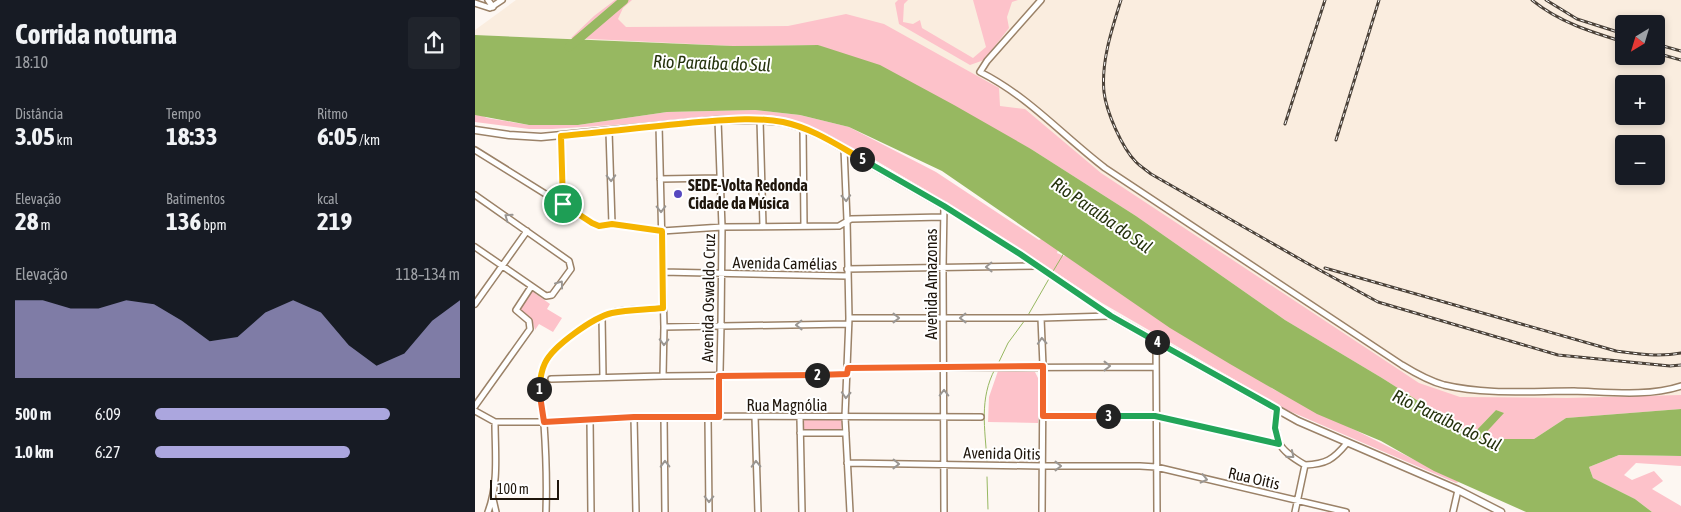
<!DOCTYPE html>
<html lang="pt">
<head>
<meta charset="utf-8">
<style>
  :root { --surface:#171b24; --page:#20242c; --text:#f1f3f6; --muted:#9ea1a6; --accent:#aba6de }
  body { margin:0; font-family:"Asap Condensed",sans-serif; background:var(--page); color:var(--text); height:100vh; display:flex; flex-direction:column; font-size:19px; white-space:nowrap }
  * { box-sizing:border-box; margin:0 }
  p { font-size:16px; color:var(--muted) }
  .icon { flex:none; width:28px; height:28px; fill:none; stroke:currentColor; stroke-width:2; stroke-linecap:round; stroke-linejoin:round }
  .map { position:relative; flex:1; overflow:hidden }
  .sheet { display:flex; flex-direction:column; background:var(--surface); width:475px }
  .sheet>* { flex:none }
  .needle { width:32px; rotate:218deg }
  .tools { position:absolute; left:1140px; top:15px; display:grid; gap:10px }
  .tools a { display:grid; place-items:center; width:50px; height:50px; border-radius:5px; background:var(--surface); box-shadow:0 2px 8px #0003; font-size:25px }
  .scale { position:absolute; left:15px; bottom:12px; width:69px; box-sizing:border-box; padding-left:5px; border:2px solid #1f160c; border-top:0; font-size:14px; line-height:18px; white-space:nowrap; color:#1f160c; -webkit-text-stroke:4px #fff; paint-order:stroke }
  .pin { position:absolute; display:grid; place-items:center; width:42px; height:42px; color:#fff; margin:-21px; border:2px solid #fff; border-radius:50%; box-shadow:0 1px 5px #0007 }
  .km { position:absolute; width:25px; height:25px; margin:-12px; border-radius:50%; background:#222; color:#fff; font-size:14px; line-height:25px; text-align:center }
  .round { display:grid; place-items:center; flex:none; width:52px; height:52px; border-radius:5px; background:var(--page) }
  .summary { display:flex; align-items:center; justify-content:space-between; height:85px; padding:0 15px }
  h1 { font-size:28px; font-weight:700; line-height:38px }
  .metrics { display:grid; grid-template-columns:repeat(3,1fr); gap:8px; height:85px; padding:5px 15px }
  .metrics div { display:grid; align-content:center }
  .metrics b { font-size:25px; font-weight:700 }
  .metrics small { font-size:14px; font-weight:400 }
  .metrics p { font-size:14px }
  .chart { height:140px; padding:10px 15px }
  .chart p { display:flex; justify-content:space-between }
  .chart svg { width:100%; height:90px; margin-top:5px; fill:var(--accent); opacity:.7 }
  ul { padding:0 15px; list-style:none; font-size:16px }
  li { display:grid; grid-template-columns:80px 60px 1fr; align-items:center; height:38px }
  li i { height:12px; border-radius:6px; background:var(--accent) }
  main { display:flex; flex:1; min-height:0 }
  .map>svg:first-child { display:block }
  .built { fill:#faeddf; fill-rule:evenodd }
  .green { fill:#fdc2ca }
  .water { fill:#97b861 }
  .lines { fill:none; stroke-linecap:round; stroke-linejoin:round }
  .stream { stroke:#97b861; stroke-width:1 }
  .river { stroke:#97b861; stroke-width:9 }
  .minor-casing { stroke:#9b8268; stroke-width:8 }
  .major-casing { stroke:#9b8268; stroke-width:9 }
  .minor { stroke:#fff; stroke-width:5 }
  .major { stroke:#fff; stroke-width:6 }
  .rail-casing { stroke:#4b4239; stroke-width:3 }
  .rail { stroke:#fff; stroke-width:1; stroke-dasharray:4; stroke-linecap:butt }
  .oneway { stroke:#9a9692 }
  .split-1-casing { stroke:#fff; stroke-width:10 }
  .split-2-casing { stroke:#fff; stroke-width:10 }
  .split-3-casing { stroke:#fff; stroke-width:10 }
  .split-4-casing { stroke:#fff; stroke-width:10 }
  .split-5-casing { stroke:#fff; stroke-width:10 }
  .split-6-casing { stroke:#fff; stroke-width:10 }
  .split-1 { stroke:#f5b400; stroke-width:6 }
  .split-2 { stroke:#f0652b; stroke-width:6 }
  .split-3 { stroke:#f0652b; stroke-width:6 }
  .split-4 { stroke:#22a559; stroke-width:6 }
  .split-5 { stroke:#22a559; stroke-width:6 }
  .split-6 { stroke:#f5b400; stroke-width:6 }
  .poi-dot { fill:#5648c0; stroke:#fff; stroke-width:2 }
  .labels { text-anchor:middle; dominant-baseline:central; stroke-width:4; stroke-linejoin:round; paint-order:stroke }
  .poi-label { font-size:16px; font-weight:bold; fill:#1f160c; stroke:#fff; text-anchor:start }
  .street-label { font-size:16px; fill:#1f160c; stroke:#fff }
  .water-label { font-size:18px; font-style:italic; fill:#25320d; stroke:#fff }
</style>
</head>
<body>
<main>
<section class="sheet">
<div class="summary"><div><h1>Corrida noturna</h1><p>18:10</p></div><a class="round"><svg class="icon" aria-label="share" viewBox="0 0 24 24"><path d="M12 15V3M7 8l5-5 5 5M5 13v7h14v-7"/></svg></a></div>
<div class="metrics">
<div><p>Distância</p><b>3.05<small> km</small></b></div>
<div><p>Tempo</p><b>18:33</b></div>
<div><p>Ritmo</p><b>6:05<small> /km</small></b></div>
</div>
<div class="metrics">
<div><p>Elevação</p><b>28<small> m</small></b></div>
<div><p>Batimentos</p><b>136<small> bpm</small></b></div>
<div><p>kcal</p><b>219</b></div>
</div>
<div class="chart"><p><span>Elevação</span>118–134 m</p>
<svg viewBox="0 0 160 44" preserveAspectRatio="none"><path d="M0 44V6L10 6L20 10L30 10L40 6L50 8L60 16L70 26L80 24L90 12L100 6L110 12L120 28L130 38L140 32L150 16L160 6V44z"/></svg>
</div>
<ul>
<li><b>500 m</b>6:09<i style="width:77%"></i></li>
<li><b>1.0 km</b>6:27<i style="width:64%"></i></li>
</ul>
</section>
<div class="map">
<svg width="1206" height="512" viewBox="0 0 1206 512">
  <rect width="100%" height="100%" fill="#fdf7f2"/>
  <path class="built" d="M41,0h1165v409l-115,9 -32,21 -62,-4 -90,-57 -97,-58 -149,-104 -105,-67 -77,-44 -74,-40 -62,-20 -85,1 -258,-11v-5zM1149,24h32v32h-32zM1149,84h32v32h-32zM1149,144h32v32h-32z"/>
  <path class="green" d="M140,0h17l-9,8 -5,11 8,8 162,-1 58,-12 38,10 115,64 1,18 25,3 76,64 318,210 41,14 107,1 114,-3v14l-115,9 -32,21h-55l24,-26 -7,-3 -24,25 -90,-57 -97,-58 -149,-104 -105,-67 -213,-104 -85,1 -162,-8 23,-22z
    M423,0h10l-4,4 -1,18 10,2 7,-4 2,8 51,30 13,-11 -13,-47h45l-6,2 -5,15 2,11 -25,32 -14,5 -71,-41 -4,-21z
    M280,110l45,5 49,12 87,45 103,68 12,-6 10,6 -4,13 7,3 7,-7 202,140 186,93 -3,1 -169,-73 -185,-107 -71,-47 -100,-63 -68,-40 -59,-29 -16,-6 -19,-3 -217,14h-23l-54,-7v-10l12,6 42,7h49l89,-13z
    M57,291l18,13 -3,5 15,9 -9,14 -14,-8 -4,6 -2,-7 -14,-14z
    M523,371l37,1 3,6v45l-50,-1 1,-25z
    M367,419l-1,13 -38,-1v-11z
    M1144,455l62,1v10l-45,-3 -12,12 8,5 22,-9 9,10 -11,8 29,17v6h-29l-17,-13 -42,-21 -4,-11z"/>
  <path class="water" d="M0,35l258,11 85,-1 62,20 74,40 77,44 105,67 149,104 97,58 90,57 24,-25 8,3 -24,26h54l32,-21 115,-9v47l-62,-1 -30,12 4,11 42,21 17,13h-126l-92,-41 -53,-30 -64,-27 -87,-50 -60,-36 -228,-157 -93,-44 -49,-12 -45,-5 -88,2 -89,13h-49l-54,-10z"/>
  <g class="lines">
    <path class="stream" d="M577,273l12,-20
      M552,317l23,-40
      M522,366l11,-23 17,-23
      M512,461c-2,-33 -8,-62 8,-92
      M512,477l1,32"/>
    <path class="river" d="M94,47l55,-47"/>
    <g class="minor-casing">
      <path id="minor" d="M13,0l5,7
        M566,0l-54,61 -7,11c48,24 83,64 125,96l297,197c13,8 27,16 42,20 42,10 87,6 130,6 34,1 74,6 107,-5
        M0,3l15,5 12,-8
        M243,120l4,107 -1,98 -2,92
        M285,120l3,106
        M184,125l5,202 -1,49
        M328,128l1,98
        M134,131l3,93
        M86,136l2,68
        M369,149l3,71 2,98 -4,99 5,95
        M0,150l117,73 7,3 13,-2 50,7 60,-4 117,-1 12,-7 92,-2
        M185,179l60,-1
        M0,195l94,66 2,8 -19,26 -6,1 -71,-49
        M372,269l191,-3
        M187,272l185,4
        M0,304l52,-73
        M127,316l1,61
        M374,318h192l69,-2
        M566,318l2,48 -1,146
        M189,327l184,-3
        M681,341l1,171
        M373,368l308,-1
        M76,379l112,-3 184,-2
        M0,406l55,-77 -1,-8 -13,-11 15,-23
        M802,409c-3,32 -1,39 28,56
        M0,411l20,11h49l120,-6 317,1
        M189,416l1,96
        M568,416h113l123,28
        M159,417l2,95
        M233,417l1,95
        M280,417l3,95
        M325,418l2,94
        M115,419l1,93
        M325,433h46
        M372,463l195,3h98l16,1 190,45
        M830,465c21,-1 28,-5 42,-22
        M18,499l3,13
        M13,512c11,-29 7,-60 7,-90
        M71,512c1,-29 0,-59 -2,-88 -2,-17 -8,-35 -2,-53 6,-22 46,-51 68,-58 16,-5 36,-3 53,-5
        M469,512l-1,-245 1,-61
        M820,512l10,-47
        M978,512l5,-22"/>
    </g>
    <g class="major-casing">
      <path id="major" d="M0,130l34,5 32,2 177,-17h42l23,2 20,6 22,10 119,68 76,48 91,62 187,105 160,69 43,22"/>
    </g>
    <use href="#minor" class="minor"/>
    <use href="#major" class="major"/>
    <g class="rail-casing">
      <path id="rail" d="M646,0c-9,29 -20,61 -17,92 2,19 18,56 32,70 4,4 10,8 15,12l154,88 73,40 180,53 112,11 11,-1
        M1057,0c27,22 59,32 92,42
        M1071,0l31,19 47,15
        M1181,44l25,7
        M1181,53l25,7
        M810,124l40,-124
        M861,140l43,-140
        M850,268l291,83c22,3 43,6 65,2"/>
    </g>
    <use href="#rail" class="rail"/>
  </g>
  <defs><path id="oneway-chevron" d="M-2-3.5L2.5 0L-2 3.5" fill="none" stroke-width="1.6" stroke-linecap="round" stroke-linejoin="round" transform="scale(1.25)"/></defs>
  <g class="oneway">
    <use href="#oneway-chevron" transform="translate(136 178) rotate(88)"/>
    <use href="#oneway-chevron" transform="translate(371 198) rotate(87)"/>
    <use href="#oneway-chevron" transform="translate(186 209) rotate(89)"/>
    <use href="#oneway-chevron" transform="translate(33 217) rotate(-145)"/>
    <use href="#oneway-chevron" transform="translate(514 267) rotate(179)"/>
    <use href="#oneway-chevron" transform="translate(85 284) rotate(-54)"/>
    <use href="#oneway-chevron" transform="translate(421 318)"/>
    <use href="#oneway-chevron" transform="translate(488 318) rotate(179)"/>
    <use href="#oneway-chevron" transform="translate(324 325) rotate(179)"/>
    <use href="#oneway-chevron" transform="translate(567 341) rotate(-93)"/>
    <use href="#oneway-chevron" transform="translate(189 342) rotate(91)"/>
    <use href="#oneway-chevron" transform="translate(632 366)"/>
    <use href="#oneway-chevron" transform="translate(469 393) rotate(-90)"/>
    <use href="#oneway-chevron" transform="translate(371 395) rotate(93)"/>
    <use href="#oneway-chevron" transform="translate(816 455) rotate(40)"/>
    <use href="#oneway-chevron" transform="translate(190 464) rotate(-91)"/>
    <use href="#oneway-chevron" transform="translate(281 464) rotate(-91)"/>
    <use href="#oneway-chevron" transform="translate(421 464) rotate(1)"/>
    <use href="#oneway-chevron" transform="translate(583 466)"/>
    <use href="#oneway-chevron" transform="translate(729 479) rotate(13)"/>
    <use href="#oneway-chevron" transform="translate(234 499) rotate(90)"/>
  </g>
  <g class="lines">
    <g class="split-1-casing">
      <path id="split-1" d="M64,389c1,-9 2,-18 6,-26 8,-17 49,-46 67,-50 17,-4 34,-3 51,-5l-1,-77 -50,-7 -13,2 -7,-3 -29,-19"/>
    </g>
    <g class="split-2-casing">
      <path id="split-2" d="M64,389l5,33 90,-5h85v-41l98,-1"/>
    </g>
    <g class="split-3-casing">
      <path id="split-3" d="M342,375l30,-1 1,-6 195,-2v50h65"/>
    </g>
    <g class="split-4-casing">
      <path id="split-4" d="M633,416h47l124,28 -4,-16 2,-19 -120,-67"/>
    </g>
    <g class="split-5-casing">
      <path id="split-5" d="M387,159l82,47 76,48 91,62 46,26"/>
    </g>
    <g class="split-6-casing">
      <path id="split-6" d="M88,204l-2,-68c46,-4 92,-10 138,-14 27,-2 57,-5 84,0 29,6 54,23 79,37"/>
    </g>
    <use href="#split-1" class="split-1"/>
    <use href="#split-2" class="split-2"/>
    <use href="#split-3" class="split-3"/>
    <use href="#split-4" class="split-4"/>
    <use href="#split-5" class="split-5"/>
    <use href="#split-6" class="split-6"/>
  </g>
  <circle class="poi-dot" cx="203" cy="194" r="5"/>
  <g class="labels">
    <g class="poi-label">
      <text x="213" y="185">SEDE-Volta Redonda<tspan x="213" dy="18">Cidade da Música</tspan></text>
    </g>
    <g class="street-label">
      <text transform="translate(310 263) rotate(1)">Avenida Camélias</text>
      <text transform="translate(456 284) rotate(-90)">Avenida Amazonas</text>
      <text transform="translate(233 298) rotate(-89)">Avenida Oswaldo Cruz</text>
      <text x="312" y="405">Rua Magnólia</text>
      <text transform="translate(527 453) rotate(1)">Avenida Oitis</text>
      <text transform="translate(779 478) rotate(13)">Rua Oitis</text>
    </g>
    <g class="water-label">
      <text transform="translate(237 63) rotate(2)">Rio Paraíba do Sul</text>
      <text transform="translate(627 215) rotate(35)">Rio Paraíba do Sul</text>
      <text transform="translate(972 420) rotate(26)">Rio Paraíba do Sul</text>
    </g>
  </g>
</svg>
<div class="tools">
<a><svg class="needle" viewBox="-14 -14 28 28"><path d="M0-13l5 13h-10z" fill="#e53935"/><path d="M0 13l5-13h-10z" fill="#9ea1a6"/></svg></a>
<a>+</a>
<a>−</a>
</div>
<div class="scale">100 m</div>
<div class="pin" style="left:88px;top:204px;background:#1e9e55"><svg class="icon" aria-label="arrive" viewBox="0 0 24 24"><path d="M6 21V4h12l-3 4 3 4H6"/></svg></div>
<b class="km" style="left:64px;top:389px">1</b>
<b class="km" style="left:342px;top:375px">2</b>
<b class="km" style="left:633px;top:416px">3</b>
<b class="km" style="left:682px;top:342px">4</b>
<b class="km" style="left:387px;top:159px">5</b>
</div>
</main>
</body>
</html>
